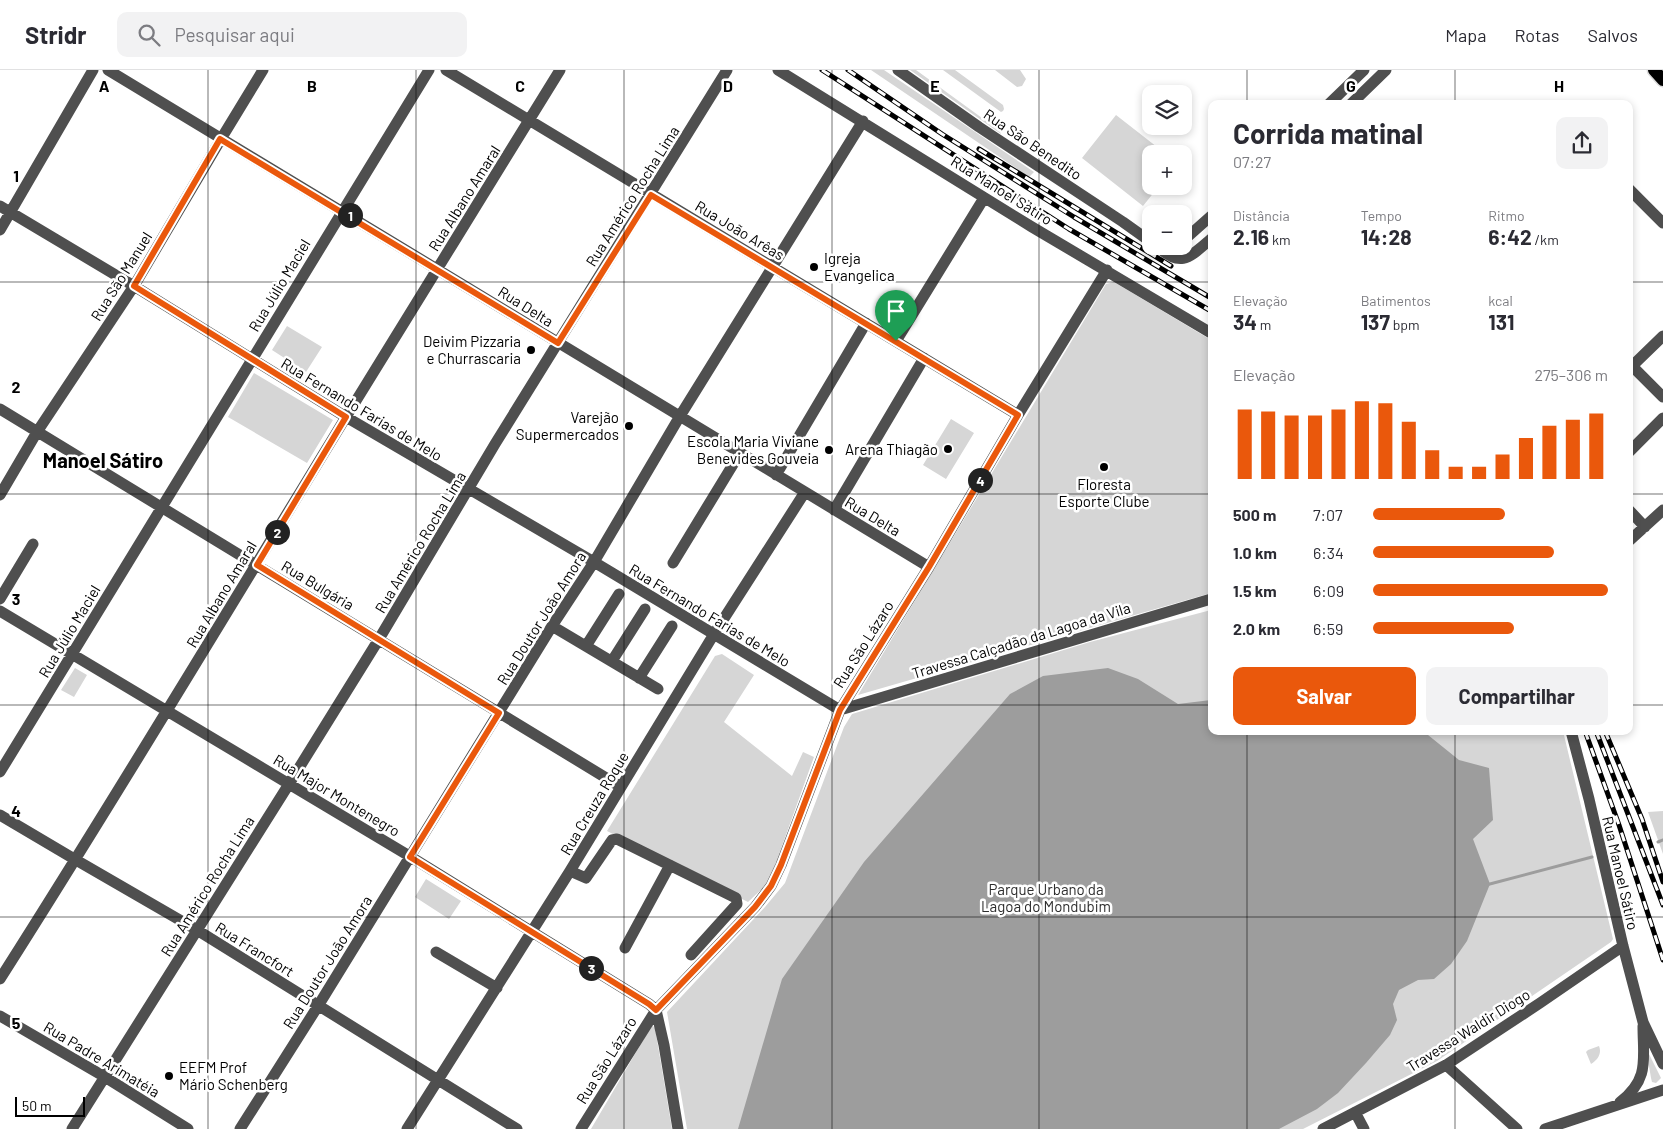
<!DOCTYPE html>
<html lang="pt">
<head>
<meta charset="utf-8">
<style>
  :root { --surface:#fff; --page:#f2f2f3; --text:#2b2b33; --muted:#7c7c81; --line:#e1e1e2; --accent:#ea580c }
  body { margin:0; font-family:Barlow,sans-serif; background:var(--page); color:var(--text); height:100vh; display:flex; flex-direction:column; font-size:19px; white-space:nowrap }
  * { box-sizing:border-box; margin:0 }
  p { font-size:16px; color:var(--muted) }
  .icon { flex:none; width:28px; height:28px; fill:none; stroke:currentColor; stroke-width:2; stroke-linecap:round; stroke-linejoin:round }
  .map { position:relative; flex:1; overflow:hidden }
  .sheet { position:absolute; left:1208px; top:30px; width:425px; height:635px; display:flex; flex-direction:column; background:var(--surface); border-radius:10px; box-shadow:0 2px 8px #0003 }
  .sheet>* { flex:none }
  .controls { position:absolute; left:1142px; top:15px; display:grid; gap:10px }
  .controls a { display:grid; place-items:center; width:50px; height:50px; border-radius:10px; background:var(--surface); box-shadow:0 2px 8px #0003; font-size:25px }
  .scale { position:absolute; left:15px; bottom:12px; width:70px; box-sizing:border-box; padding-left:5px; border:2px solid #000; border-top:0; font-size:14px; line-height:18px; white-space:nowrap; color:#000; -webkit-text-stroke:4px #fff; paint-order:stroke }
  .pin { position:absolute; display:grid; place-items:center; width:42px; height:42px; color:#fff; margin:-51px -21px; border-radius:50% 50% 50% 0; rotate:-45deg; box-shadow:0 0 5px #0007 }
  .pin .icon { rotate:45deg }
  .km { position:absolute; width:25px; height:25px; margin:-12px; border-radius:50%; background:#222; color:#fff; font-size:14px; line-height:25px; text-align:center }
  .round { display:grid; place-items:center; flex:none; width:52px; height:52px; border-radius:10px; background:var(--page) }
  .summary { display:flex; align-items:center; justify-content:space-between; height:85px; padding:0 25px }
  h1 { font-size:28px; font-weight:700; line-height:38px }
  .metrics { display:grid; grid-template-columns:repeat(3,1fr); gap:8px; height:85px; padding:5px 25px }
  .metrics div { display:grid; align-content:center }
  .metrics b { font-size:21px; font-weight:700 }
  .metrics small { font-size:14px; font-weight:400 }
  .metrics p { font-size:14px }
  .chart { height:140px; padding:10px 25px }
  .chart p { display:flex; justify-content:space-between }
  .chart svg { width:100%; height:90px; margin-top:5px; stroke:var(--accent); stroke-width:6 }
  .primary-button { display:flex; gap:10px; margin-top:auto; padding:10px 25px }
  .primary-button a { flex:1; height:58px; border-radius:10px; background:var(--accent); color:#fff; font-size:20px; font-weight:700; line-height:58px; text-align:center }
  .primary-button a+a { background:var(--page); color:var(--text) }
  ul { padding:0 25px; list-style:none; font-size:16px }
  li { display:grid; grid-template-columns:80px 60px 1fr; align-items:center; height:38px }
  li i { height:12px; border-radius:6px; background:var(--accent) }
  header { display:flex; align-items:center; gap:30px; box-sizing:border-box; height:70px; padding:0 25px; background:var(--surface); border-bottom:1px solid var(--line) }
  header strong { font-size:24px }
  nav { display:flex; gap:28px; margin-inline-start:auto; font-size:18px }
  .search { width:350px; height:45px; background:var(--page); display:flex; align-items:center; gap:12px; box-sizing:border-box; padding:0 18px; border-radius:10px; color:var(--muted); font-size:19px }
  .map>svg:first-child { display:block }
  .green { fill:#d6d6d6 }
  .water { fill:#9d9d9d }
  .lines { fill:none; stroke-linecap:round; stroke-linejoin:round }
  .stream { stroke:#9d9d9d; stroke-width:3 }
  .major-casing { stroke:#dbdbdb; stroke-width:15 }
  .minor { stroke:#4f4f4f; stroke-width:11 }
  .major { stroke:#000; stroke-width:12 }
  .rail-casing { stroke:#000; stroke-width:5 }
  .rail { stroke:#fff; stroke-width:3; stroke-dasharray:9; stroke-linecap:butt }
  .route-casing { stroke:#fff; stroke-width:10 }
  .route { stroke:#ea580c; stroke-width:6 }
  .grid { fill:none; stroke:#000; stroke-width:1; stroke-opacity:0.55 }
  .poi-dot { fill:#000; stroke:#fff; stroke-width:2 }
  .labels { text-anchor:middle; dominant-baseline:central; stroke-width:5; stroke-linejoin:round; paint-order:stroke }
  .street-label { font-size:15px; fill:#000; stroke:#fff }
  .poi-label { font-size:15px; fill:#000; stroke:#fff; text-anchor:end }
  .park-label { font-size:15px; fill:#2d2d2d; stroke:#fff }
  .district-label { font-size:20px; font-weight:bold; fill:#000; stroke:#fff }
  .grid-label { font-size:16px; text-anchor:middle; font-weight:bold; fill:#000; stroke:#fff; stroke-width:5; stroke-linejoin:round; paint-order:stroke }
</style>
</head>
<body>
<header>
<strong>Stridr</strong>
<div class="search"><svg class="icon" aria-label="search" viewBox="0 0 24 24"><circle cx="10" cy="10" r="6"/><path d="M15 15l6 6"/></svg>Pesquisar aqui</div>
<nav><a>Mapa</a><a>Rotas</a><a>Salvos</a></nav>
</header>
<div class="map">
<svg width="1663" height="1059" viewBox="0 0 1663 1059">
  <rect width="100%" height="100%" fill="#fff"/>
  <path class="green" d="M871,0h13l150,102 -5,5z
    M910,0h6l84,61 1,3z
    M943,0h12l48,35 1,4 -1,2 -2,1z
    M995,0h25l6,9 -4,7 -5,1z
    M1116,45l50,39h-15v32h8l-16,20 -61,-48z
    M1114,212l97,58v253l-353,102 248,-411z
    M287,256l35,21 -16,25 -34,-22z
    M254,303l79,47 -26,43 -79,-46z
    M951,349l23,14 -28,46 -23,-14z
    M1211,540v121h352l50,208 -2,3 -174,119 -134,68h-616l-20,-117 98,-105 20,-24 59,-156 8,-13 238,-72z
    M722,584l32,21 -30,47 68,54 11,-24 11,5 -41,114 -8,15 -17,16 -141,-71 108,-175z
    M75,598l12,7 -13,22 -13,-7z
    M1663,741v43l-15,-42z
    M426,809l35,22 -12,18 -34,-22z
    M652,955l3,3 17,101h-81z
    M1599,976c3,7 -1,14 -8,18l-5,-12 2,-2z
    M1646,978l15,30 -5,5 -4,-1 -1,-4z"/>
  <path class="water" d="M1108,598l30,11 40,25 33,-4v31h208l9,4 31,25 30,8 4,52 -20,19 17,45 -23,57 -16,23 -17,15 -16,1 -19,10 -6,14 4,16 -7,15 -24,28 -28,30 -21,16 -38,20h-541l44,-150 82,-117 146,-168 33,-18z"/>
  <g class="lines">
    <path class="stream" d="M1658,772l5,-2
      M1486,815l106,-28"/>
    <g class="major-casing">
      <path id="major" d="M1654,0l9,10"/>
    </g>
    <path class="minor" d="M108,0l821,497
      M446,0l572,345
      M778,0l254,157 179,106
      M898,0l81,57 144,95 28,20
      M1329,34l35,-34
      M1351,34l35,-34
      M1629,119l34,34
      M0,136l134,80 212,131 248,145 246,148
      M0,160l93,-160
      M1184,170l27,-24
      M1157,176c24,23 33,11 54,-7
      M1158,177l18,-1
      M896,271l88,-143
      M1632,296l31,31
      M1629,299l34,-33
      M0,339l621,378
      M1629,382l34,-34
      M776,405l90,-152
      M0,425l37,-63 97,-146 87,-147 42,-69
      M834,440l90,-152
      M1629,440l16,17
      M1629,471l34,-31
      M673,493l67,-110
      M0,529l33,-55
      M0,541l411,246 238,147 7,6
      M552,556l106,63
      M586,576l33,-52
      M612,591l33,-52
      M639,608l33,-52
      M840,640l371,-111
      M1571,661l18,68 34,147 20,76 20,42
      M0,702l429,-702
      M0,745l76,45 121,70 320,199
      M570,801l16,7 26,-38 5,-1 119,59 1,6 -46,51
      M625,878l45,-83
      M436,882l61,36
      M0,909c118,-185 231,-374 346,-562 71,-116 143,-231 214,-347
      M656,940l8,35 14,84
      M0,946l105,61 83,52
      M1446,995l71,64
      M1620,1032c30,-23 23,-43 23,-76
      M1355,1042l9,17
      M72,1059l217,-345 90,-145 116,-195 232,-374
      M240,1059l78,-123 234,-380 42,-64 86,-146 183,-295
      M407,1059l163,-258 144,-237 91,-142
      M581,1059l75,-119 99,-103 16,-21 10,-21 59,-155 89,-143 89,-152 89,-145
      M1323,1059l123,-64 94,-62 83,-57
      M1545,1059l118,-39"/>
    <use href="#major" class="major"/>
    <g class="rail-casing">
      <path id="rail" d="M822,0l247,159 142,82
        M848,0l94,64 132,83 137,81
        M979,79l192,117
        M1585,661l34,94 44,135
        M1596,661l67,174
        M1605,661l37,88 21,63"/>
    </g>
    <use href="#rail" class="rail"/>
  </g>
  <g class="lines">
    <g class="route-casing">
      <path id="route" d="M220,69l338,204 93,-148 367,220 -89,152 -89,143 -59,155 -10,21 -16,21 -99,103 -7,-6 -239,-147 89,-144 -242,-148 89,-148 -212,-131z"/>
    </g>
    <use href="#route" class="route"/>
  </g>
  <path class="grid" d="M208,0v1059M416,0v1059M624,0v1059M832,0v1059M1039,0v1059M1247,0v34M1455,0v34M0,212h1211M1629,212h34M0,424h1211M1629,424h34M0,635h1211M1629,635h34M1247,661v398M1455,661v398M0,847h1663"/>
  <g class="poi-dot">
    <circle cx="814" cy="197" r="5"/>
    <circle cx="531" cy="280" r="5"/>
    <circle cx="629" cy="356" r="5"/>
    <circle cx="948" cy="379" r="5"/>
    <circle cx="829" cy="380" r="5"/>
    <circle cx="1104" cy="397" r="5"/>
    <circle cx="169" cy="1006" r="5"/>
  </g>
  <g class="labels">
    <g class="street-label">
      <text transform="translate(1033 74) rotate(34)">Rua São Benedito</text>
      <text transform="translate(1002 120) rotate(32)">Rua Manoel Sátiro</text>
      <text transform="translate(632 126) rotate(-58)">Rua Américo Rocha Lima</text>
      <text transform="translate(464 128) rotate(-58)">Rua Albano Amaral</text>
      <text transform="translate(740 160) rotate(31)">Rua João Arêas</text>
      <text transform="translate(121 206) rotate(-58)">Rua São Manuel</text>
      <text transform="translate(279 215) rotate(-59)">Rua Júlio Maciel</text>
      <text transform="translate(526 236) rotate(32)">Rua Delta</text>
      <text transform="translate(362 339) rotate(31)">Rua Fernando Farias de Melo</text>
      <text transform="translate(873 446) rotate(31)">Rua Delta</text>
      <text transform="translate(420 472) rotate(-59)">Rua Américo Rocha Lima</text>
      <text transform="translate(318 515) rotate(31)">Rua Bulgária</text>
      <text transform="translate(221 524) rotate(-59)">Rua Albano Amaral</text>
      <text transform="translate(710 545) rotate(31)">Rua Fernando Farias de Melo</text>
      <text transform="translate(541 548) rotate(-58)">Rua Doutor João Amora</text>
      <text transform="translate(69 561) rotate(-59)">Rua Júlio Maciel</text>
      <text transform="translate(1021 570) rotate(-17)">Travessa Calçadão da Lagoa da Vila</text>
      <text transform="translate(863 574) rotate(-58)">Rua São Lázaro</text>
      <text transform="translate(337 725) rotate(31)">Rua Major Montenegro</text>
      <text transform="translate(594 733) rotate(-59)">Rua Creuza Roque</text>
      <text transform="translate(1621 803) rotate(77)">Rua Manoel Sátiro</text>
      <text transform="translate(207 816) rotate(-58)">Rua Américo Rocha Lima</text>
      <text transform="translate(255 879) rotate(32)">Rua Francfort</text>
      <text transform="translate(327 892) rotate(-58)">Rua Doutor João Amora</text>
      <text transform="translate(1468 960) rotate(-32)">Travessa Waldir Diogo</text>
      <text transform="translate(102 989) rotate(31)">Rua Padre Arimatéia</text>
      <text transform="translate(606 990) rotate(-58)">Rua São Lázaro</text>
    </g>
    <g class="poi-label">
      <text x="824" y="188" text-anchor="start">Igreja<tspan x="824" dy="17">Evangelica</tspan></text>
      <text x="521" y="271">Deivim Pizzaria<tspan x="521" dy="17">e Churrascaria</tspan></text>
      <text x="619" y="347">Varejão<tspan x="619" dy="17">Supermercados</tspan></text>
      <text x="819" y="371">Escola Maria Viviane<tspan x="819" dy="17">Benevides Gouveia</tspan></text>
      <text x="938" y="379">Arena Thiagão</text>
      <text x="1104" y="414" text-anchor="middle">Floresta<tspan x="1104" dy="17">Esporte Clube</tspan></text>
      <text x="179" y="997" text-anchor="start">EEFM Prof<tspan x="179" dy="17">Mário Schenberg</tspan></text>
    </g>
    <g class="park-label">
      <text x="1046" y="819">Parque Urbano da<tspan x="1046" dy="17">Lagoa do Mondubim</tspan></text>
    </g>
    <g class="district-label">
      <text x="103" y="390">Manoel Sátiro</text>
    </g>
  </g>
  <g class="grid-label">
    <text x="104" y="22">A</text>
    <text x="312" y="22">B</text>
    <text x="520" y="22">C</text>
    <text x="728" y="22">D</text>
    <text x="935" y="22">E</text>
    <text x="1351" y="22">G</text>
    <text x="1559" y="22">H</text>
    <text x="16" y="112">1</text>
    <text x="16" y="323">2</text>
    <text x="16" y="535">3</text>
    <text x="16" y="747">4</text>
    <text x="16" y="959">5</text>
  </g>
</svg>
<div class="controls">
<a><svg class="icon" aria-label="layers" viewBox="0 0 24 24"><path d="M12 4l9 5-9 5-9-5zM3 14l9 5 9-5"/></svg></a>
<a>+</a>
<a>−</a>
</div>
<div class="scale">50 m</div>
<div class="pin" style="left:896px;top:271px;background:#1e9e55"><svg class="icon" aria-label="arrive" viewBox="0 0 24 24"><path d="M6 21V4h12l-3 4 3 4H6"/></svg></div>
<b class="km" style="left:350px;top:145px">1</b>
<b class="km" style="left:277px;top:462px">2</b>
<b class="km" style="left:591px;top:898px">3</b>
<b class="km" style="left:980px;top:410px">4</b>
<section class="sheet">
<div class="summary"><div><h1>Corrida matinal</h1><p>07:27</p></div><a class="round"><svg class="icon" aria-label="share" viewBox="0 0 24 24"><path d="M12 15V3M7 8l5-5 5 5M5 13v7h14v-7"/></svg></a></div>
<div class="metrics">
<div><p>Distância</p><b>2.16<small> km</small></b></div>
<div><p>Tempo</p><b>14:28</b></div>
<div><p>Ritmo</p><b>6:42<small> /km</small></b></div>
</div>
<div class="metrics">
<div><p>Elevação</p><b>34<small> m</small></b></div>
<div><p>Batimentos</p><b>137<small> bpm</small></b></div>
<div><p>kcal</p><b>131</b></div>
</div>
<div class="chart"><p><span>Elevação</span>275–306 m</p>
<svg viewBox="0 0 160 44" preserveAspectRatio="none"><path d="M5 44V10M15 44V11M25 44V13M35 44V13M45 44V10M55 44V6M65 44V7M75 44V16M85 44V30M95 44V38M105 44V38M115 44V32M125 44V24M135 44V18M145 44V15M155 44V12"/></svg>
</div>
<ul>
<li><b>500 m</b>7:07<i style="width:56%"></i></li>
<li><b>1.0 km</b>6:34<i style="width:77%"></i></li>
<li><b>1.5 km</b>6:09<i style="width:100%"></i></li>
<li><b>2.0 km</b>6:59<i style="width:60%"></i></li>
</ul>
<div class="primary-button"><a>Salvar</a><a>Compartilhar</a></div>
</section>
</div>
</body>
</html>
